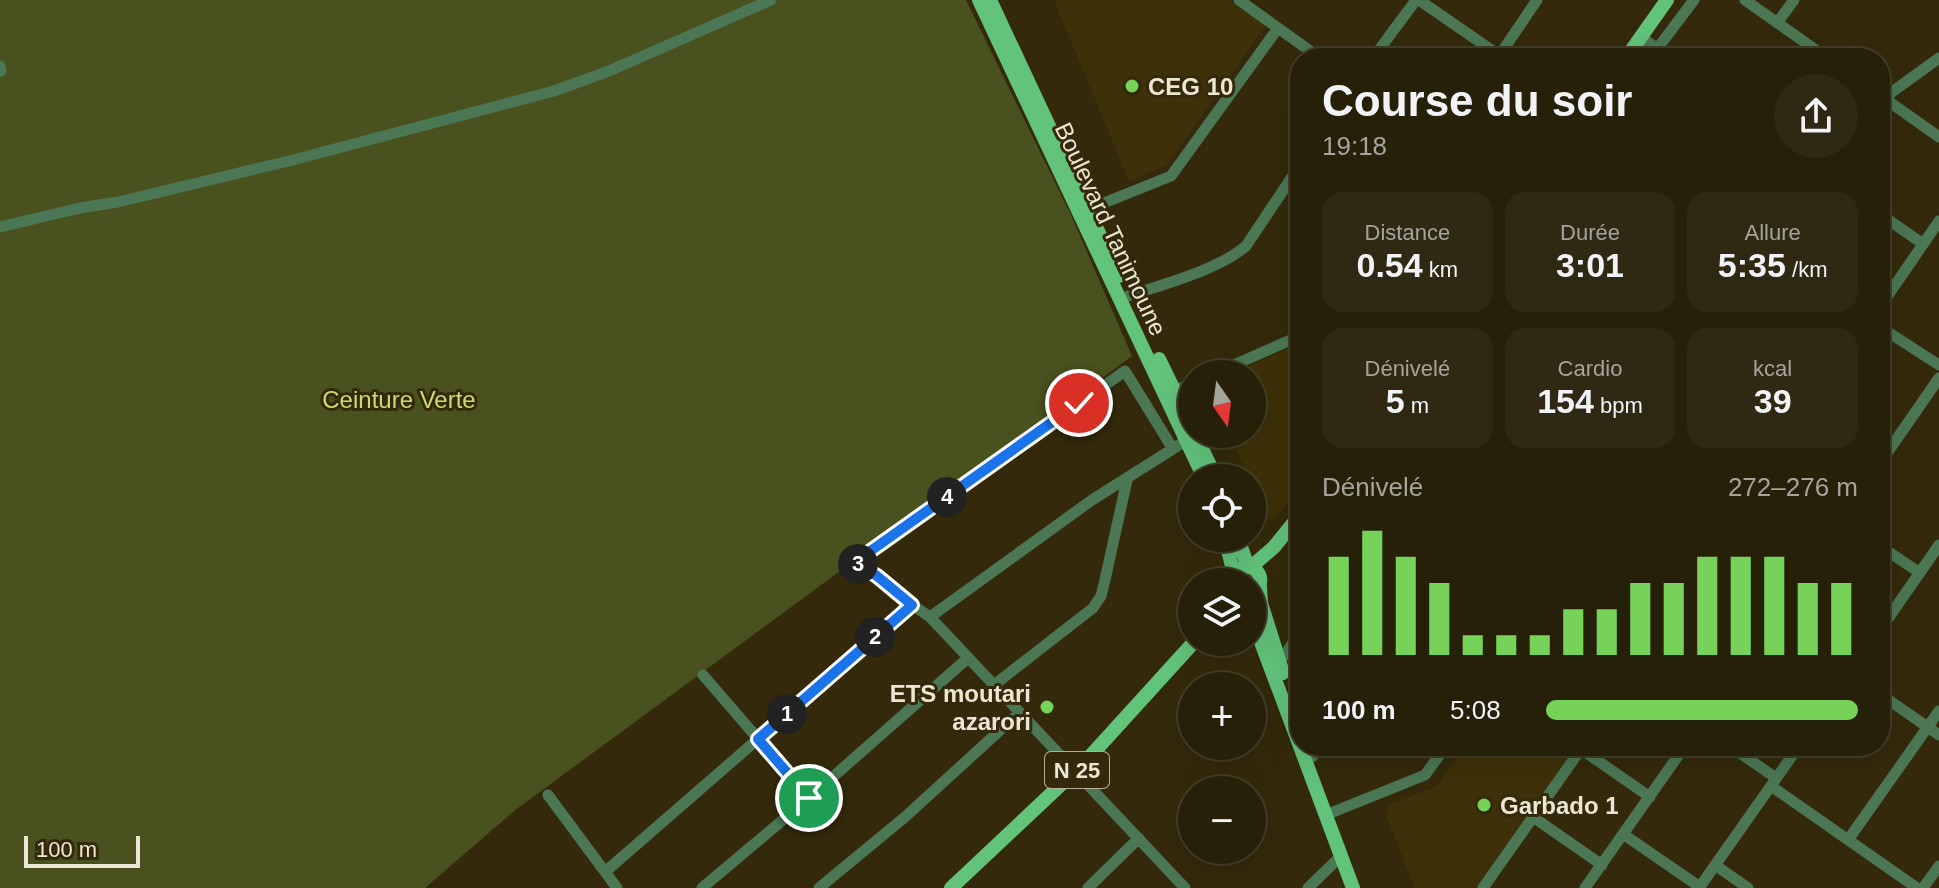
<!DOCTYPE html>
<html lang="fr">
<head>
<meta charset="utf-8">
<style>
  :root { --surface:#272008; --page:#2f2812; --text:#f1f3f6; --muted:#a4a39c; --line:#433e29; --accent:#77d259 }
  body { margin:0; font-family:Helvetica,sans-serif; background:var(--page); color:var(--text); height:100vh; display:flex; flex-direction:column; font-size:30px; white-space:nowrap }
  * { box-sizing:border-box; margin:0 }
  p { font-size:26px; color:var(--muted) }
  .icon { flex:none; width:44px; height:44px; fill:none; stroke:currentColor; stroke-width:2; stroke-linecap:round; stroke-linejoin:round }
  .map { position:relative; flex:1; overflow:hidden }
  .panel { position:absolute; left:1290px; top:48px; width:600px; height:708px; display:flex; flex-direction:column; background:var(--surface); border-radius:32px; box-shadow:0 8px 32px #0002,0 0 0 2px var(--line) }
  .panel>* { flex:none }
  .needle { width:52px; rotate:166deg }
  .controls { position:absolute; left:1178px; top:360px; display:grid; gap:16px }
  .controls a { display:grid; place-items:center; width:88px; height:88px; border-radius:50%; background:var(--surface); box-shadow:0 8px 32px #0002,0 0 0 2px var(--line); font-size:40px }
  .scale { position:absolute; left:24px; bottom:20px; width:116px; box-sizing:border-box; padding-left:8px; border:4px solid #ece6d4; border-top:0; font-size:22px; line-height:28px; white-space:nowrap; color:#ece6d4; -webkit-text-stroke:6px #342a0b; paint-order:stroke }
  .pin { position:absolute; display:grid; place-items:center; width:68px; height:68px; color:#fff; margin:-34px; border:4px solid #fff; border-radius:50%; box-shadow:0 2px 8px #0007 }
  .km { position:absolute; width:40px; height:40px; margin:-20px; border-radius:50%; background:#222; color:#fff; font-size:22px; line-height:40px; text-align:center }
  .round { display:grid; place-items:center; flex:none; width:84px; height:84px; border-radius:42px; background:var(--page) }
  .overview { display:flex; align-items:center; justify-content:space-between; height:136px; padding:0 32px }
  h1 { font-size:44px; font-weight:600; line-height:60px }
  .figures { display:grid; grid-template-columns:repeat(3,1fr); gap:12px; height:136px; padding:8px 32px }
  .figures div { display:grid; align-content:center; border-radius:20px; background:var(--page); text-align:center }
  .figures b { font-size:34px; font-weight:600 }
  .figures small { font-size:22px; font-weight:400 }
  .figures p { font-size:22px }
  .chart { height:224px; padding:16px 32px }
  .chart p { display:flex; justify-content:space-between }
  .chart svg { width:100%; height:144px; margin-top:8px; stroke:var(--accent); stroke-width:6 }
  ul { padding:0 32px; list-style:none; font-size:26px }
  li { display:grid; grid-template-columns:128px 96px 1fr; align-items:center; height:60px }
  li i { height:20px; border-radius:10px; background:var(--accent) }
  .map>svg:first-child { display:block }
  .built { fill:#3e3109 }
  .green { fill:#49511f }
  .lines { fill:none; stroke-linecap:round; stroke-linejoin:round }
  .minor { stroke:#4b7754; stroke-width:11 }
  .major { stroke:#62c37b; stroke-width:14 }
  .route-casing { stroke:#fff; stroke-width:16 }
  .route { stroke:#1a73e8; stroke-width:10 }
  .poi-dot { fill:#77d259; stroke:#342a0b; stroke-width:3 }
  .labels { text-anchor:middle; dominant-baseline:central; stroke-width:6; stroke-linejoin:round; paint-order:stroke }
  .shield { fill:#342a0b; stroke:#b5ae98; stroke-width:2 }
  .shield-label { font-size:22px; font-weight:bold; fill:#ece6d4 }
  .poi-label { font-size:24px; font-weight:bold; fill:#ece6d4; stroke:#342a0b; text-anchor:start }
  .street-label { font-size:24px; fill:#ece6d4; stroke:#342a0b }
  .park-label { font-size:24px; fill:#cadc71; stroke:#342a0b }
</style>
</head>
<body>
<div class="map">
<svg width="1939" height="888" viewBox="0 0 1939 888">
  <rect width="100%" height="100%" fill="#342a0b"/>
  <path class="built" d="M1054,0h174l38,25 -99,140 -38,16z
    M1300,345v142l-24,31 -11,4 -13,-33v-11h-4l-18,-44h22v-60h-26z
    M1466,746h105l6,4 -97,138h-65l-29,-73 4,-10 48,-20z"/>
  <path class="green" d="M0,0h966l105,215 61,141 -618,455 -89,77h-425z"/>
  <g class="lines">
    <path class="minor" d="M1239,0l81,58
      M1419,0l84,58
      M1745,0l82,58
      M1777,23l17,-23
      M1641,37l29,21
      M1657,49l37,-49
      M1499,56l38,-56
      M1373,58l43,-58
      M0,66l1,5
      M1881,96l58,41
      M1880,115l6,-15 6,-8 47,-34
      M1089,209l82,-33 107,-148
      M1880,214l43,30
      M0,227l80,-19 38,-6 175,-42 261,-69 55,-20 162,-71
      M1128,296c36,-12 90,-26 118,-50l54,-81
      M1880,307l59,-86
      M1880,327l59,38
      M1213,374l87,-38
      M1174,391l18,-8
      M1173,449l-48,-78 -270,191c26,18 49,38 75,55l255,271
      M1880,463l59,-85
      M1880,546l40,27
      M930,617l162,-117 95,-60
      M1880,630l59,-85
      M1278,660l5,-3 17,-24
      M703,675l106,123
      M994,685l99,-77 8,-12 4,-16 22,-100
      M1880,694l59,41
      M1730,746l46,32
      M1578,747l72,50
      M1312,757l10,-11
      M1771,786l146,102
      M548,795l69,93
      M1333,812l92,-37 21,-29
      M1533,817l69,48
      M1623,834l77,53
      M1848,840l91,-129
      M1715,865l33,23
      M605,872l307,-267
      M702,888l107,-90 159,-140
      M819,888l86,-71 115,-105
      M1088,888l51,-50
      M1308,888l33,-32
      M1483,888l98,-139
      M1585,888l100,-142
      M1699,888l100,-142
      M1923,888l16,-22"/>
    <path class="major" d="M979,0l225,478
      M990,0l129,276
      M1626,58l41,-58
      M1159,359l33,68
      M1195,434l21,44
      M1225,538l7,28v10
      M1238,538l10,29
      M1251,567l23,-20 26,-32
      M1231,582c7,-28 41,-13 25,10
      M1260,587l1,16 22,70
      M1252,618l101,270
      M951,888l134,-126 109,-120"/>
  </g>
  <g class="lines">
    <g class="route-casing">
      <path id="route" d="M809,798l-51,-59 154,-134 -35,-29 -22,-14 224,-159"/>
    </g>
    <use href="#route" class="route"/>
  </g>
  <g class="poi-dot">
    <circle cx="1132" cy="86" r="8"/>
    <circle cx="1047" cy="707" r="8"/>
    <circle cx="1484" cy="805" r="8"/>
  </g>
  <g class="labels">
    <rect class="shield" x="1045" y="752" width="64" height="36" rx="6"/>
    <g class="shield-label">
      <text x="1077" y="770">N 25</text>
    </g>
    <g class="poi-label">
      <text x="1148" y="86">CEG 10</text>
      <text x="1031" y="693" text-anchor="end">ETS moutari<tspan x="1031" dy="28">azarori</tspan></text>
      <text x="1500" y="805">Garbado 1</text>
    </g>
    <g class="street-label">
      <text transform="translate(1111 229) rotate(65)">Boulevard Tanimoune</text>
    </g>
    <g class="park-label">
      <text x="399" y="399">Ceinture Verte</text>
    </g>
  </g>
</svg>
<div class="controls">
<a><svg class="needle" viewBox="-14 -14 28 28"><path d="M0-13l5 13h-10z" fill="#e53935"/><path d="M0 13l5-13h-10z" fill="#a4a39c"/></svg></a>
<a><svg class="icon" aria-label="locate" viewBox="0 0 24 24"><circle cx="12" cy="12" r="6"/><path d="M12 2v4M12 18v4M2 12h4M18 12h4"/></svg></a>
<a><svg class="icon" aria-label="layers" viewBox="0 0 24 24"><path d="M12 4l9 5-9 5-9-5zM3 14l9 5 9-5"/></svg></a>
<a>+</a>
<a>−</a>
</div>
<div class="scale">100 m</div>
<div class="pin" style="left:809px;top:798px;background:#1e9e55"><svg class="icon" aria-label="arrive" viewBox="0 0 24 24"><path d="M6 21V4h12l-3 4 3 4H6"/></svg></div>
<div class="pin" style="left:1079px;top:403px;background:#d93025"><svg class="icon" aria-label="check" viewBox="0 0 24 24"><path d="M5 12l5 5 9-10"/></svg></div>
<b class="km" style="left:787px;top:714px">1</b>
<b class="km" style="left:875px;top:637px">2</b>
<b class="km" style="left:858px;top:564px">3</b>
<b class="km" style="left:947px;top:497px">4</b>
<section class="panel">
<div class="overview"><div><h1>Course du soir</h1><p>19:18</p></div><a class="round"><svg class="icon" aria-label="share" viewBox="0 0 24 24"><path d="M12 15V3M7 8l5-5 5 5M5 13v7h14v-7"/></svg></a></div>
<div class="figures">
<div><p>Distance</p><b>0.54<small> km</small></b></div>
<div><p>Durée</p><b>3:01</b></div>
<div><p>Allure</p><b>5:35<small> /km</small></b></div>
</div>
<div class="figures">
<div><p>Dénivelé</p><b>5<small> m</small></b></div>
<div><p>Cardio</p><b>154<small> bpm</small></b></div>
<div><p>kcal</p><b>39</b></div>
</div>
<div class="chart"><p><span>Dénivelé</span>272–276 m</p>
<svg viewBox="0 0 160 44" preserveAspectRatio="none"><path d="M5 44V14M15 44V6M25 44V14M35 44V22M45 44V38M55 44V38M65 44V38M75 44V30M85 44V30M95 44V22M105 44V22M115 44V14M125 44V14M135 44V14M145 44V22M155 44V22"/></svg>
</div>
<ul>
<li><b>100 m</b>5:08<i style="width:100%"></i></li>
</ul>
</section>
</div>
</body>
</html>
